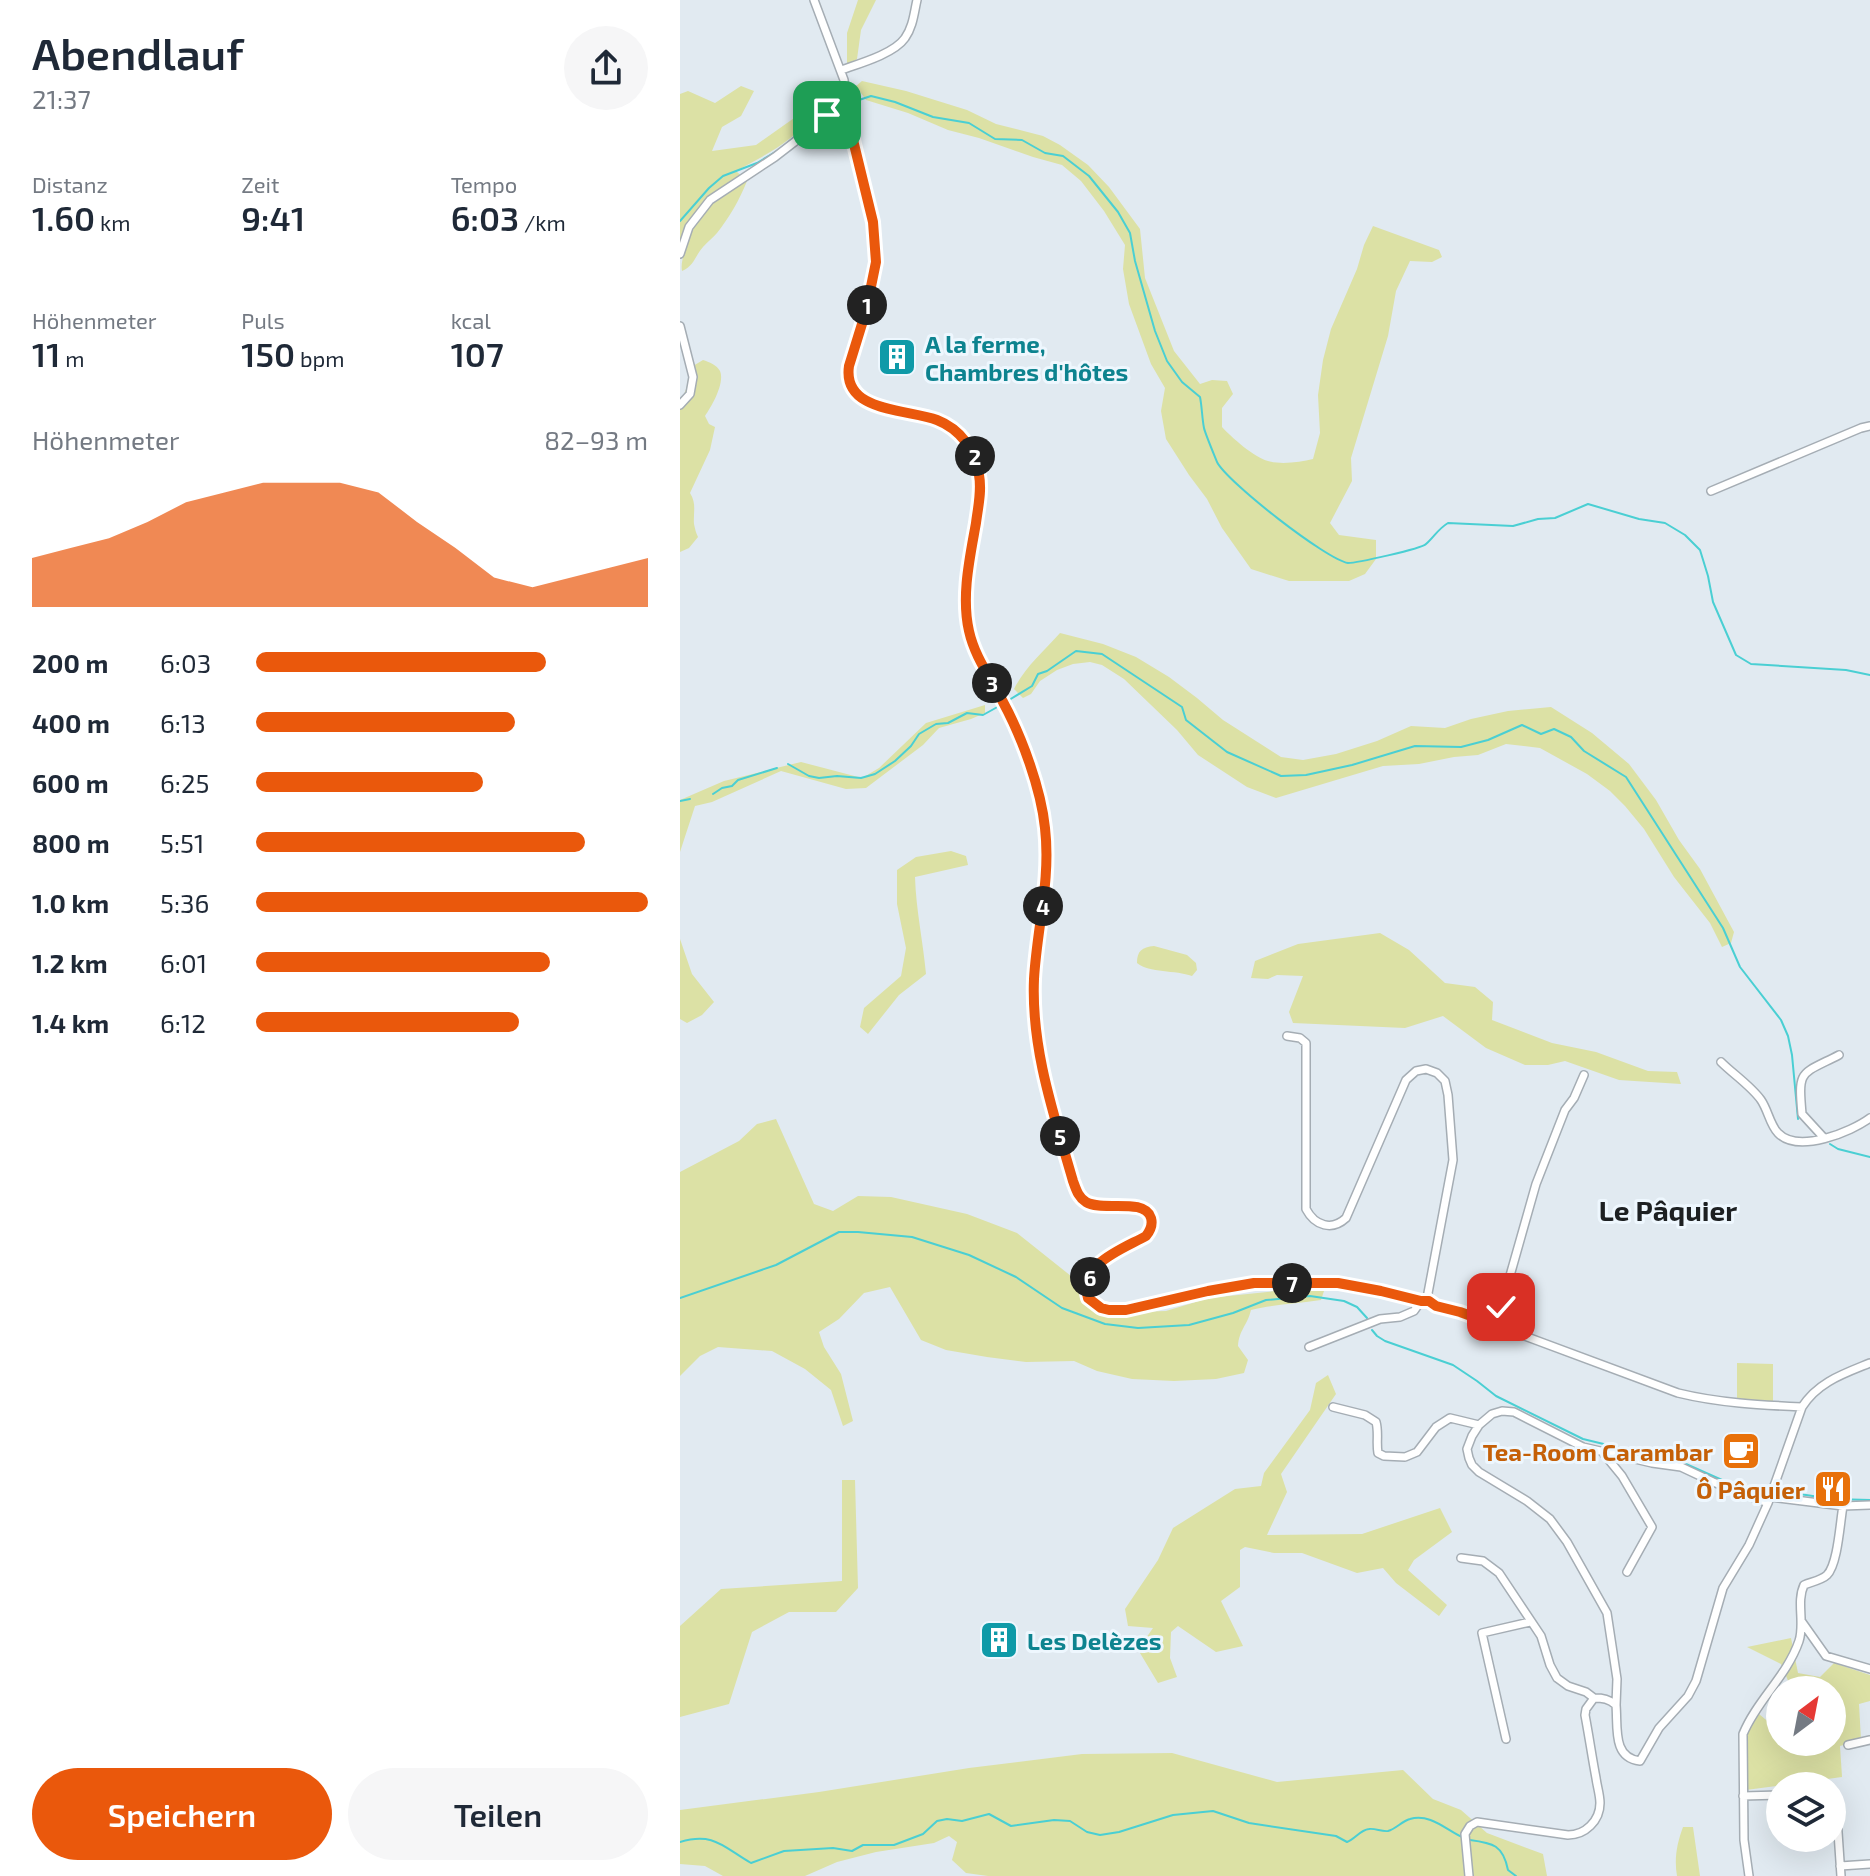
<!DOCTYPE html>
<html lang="de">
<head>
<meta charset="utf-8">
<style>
  :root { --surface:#fff; --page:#f6f6f7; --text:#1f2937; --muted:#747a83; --accent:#ea580c }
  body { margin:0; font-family:"Exo 2",sans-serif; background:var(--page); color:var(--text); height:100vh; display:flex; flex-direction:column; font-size:30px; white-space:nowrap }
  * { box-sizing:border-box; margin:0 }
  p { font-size:26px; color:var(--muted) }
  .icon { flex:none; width:44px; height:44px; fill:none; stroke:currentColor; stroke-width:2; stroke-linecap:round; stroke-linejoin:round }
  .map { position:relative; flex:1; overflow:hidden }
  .sheet { display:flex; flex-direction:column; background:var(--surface); width:680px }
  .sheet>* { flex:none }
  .needle { width:52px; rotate:32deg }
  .tools { position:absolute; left:1086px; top:1676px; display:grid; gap:16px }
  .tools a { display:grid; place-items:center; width:80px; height:80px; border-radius:50%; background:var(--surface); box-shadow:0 8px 32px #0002; font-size:40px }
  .pin { position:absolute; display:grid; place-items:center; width:68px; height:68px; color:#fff; margin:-34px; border-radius:16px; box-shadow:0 4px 12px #0006 }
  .km { position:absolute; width:40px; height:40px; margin:-20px; border-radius:50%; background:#222; color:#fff; font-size:22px; line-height:40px; text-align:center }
  .round { display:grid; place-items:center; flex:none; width:84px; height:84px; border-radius:42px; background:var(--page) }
  .headline { display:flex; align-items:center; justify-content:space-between; height:136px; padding:0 32px }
  h1 { font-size:44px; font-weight:600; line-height:60px }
  .stats { display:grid; grid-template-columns:repeat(3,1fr); gap:12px; height:136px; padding:8px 32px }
  .stats div { display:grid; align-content:center }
  .stats b { font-size:34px; font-weight:600 }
  .stats small { font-size:22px; font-weight:400 }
  .stats p { font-size:22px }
  .chart { height:224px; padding:16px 32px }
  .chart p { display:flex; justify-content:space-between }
  .chart svg { width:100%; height:144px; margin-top:8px; fill:var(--accent); opacity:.7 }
  .button { display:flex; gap:16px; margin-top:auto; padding:16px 32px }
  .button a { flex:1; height:92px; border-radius:48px; background:var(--accent); color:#fff; font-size:32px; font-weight:600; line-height:92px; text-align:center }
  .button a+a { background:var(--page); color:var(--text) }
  ul { padding:0 32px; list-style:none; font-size:26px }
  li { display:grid; grid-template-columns:128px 96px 1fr; align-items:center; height:60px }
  li i { height:20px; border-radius:10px; background:var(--accent) }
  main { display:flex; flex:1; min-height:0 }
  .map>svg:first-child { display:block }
  .green { fill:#dce1a5 }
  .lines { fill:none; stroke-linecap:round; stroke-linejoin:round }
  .stream { stroke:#4acfd3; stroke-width:2 }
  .minor-casing { stroke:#a5adb4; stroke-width:10 }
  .minor { stroke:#fff; stroke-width:7 }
  .route-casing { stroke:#fff; stroke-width:16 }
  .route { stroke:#ea580c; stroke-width:10 }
  .labels { text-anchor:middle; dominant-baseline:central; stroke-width:6; stroke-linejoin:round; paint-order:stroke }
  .culture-label { font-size:24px; font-weight:bold; fill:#0d838f; stroke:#eef7fe; text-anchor:start }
  .food-label { font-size:24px; font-weight:bold; fill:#c56008; stroke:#eef7fe; text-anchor:end }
  .quarter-label { font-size:28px; font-weight:bold; fill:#1d2022; stroke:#eef7fe }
</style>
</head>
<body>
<main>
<section class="sheet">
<div class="headline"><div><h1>Abendlauf</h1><p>21:37</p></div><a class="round"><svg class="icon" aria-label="share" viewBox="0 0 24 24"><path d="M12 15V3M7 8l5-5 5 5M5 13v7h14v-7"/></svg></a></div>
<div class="stats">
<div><p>Distanz</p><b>1.60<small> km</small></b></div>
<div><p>Zeit</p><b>9:41</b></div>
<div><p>Tempo</p><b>6:03<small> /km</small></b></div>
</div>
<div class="stats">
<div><p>Höhenmeter</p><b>11<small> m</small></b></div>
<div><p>Puls</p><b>150<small> bpm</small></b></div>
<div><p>kcal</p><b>107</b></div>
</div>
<div class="chart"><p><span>Höhenmeter</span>82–93 m</p>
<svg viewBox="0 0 160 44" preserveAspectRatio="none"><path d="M0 44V29L10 26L20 23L30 18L40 12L50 9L60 6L70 6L80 6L90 9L100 18L110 26L120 35L130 38L140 35L150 32L160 29V44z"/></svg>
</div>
<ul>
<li><b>200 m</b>6:03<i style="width:74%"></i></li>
<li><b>400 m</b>6:13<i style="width:66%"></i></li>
<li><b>600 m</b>6:25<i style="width:58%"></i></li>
<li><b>800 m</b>5:51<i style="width:84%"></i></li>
<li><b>1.0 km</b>5:36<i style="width:100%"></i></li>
<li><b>1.2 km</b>6:01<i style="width:75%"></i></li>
<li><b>1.4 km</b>6:12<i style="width:67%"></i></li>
</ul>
<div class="button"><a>Speichern</a><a>Teilen</a></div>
</section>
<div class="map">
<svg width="1190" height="1876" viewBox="0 0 1190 1876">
  <rect width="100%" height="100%" fill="#e1eaf1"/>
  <path class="green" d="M178,0h18l-15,30 -4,29 -10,7v-33z
    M182,81l44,10 61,19 29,14 47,12 17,9 28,20 21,22 31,42 5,49 29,73 26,33 12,-4 15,1 6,13 -11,14v19c9,10 33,31 46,34 14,4 32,1 45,-2l7,-26 -2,-38 5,-35 8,-31 26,-60 7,-24 9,-19 66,24 3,7 -10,5 -22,-1 -14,30 -8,45 -37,122 1,23 -22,42 9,12 37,5v19l-11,15 -16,7h-60l-38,-12 -29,-41 -15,-29 -18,-24 -23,-36 -5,-28 4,-23 -14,-24 -22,-60 -6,-35 2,-24 -21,-34 -23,-30 -19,-16 -29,-8 -54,-19 -31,-8 -40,-17 -42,-13 -10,-14z
    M61,86l13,5 -13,25 -19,11 -10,24 44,-6 41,-29 12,-4 4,3c-19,26 -49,41 -77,56l11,10c-7,18 -18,37 -30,52 -4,5 -10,9 -14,14 -8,9 -9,19 -21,24 -2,-12 5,-15 -1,-30l-1,2v-149l8,-3 27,12z
    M23,360c6,2 14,5 17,11 5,12 -8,35 -15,45l4,8 6,3 -5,23 -20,43c7,11 3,20 4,31 1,5 2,9 4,13l-9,11 -9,4v-152c7,-7 9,-21 8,-31z
    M380,633l43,11 33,13 33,20 28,21 26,22 58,37 22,3 33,-6 41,-13 34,-15 34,2 26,-9 37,-8 43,-4 41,26 37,31 27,36 23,40 21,29 34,63 -3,11 -9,4 -12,-24 -36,-46 -30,-48 -19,-23 -15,-15 -23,-17 -47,-26 -34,-4 -28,11 -24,2 -35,7 -36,2 -107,32 -29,-11 -49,-32 -21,-25 -53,-51 -22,-14 -12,-3 -17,2 -16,6 -17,11 -9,13 -8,4 -9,-9c11,-22 30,-38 46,-56z
    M305,705v8l-14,6 -32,9 -16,17 -57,43 -20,1 -65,-18 -69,31 -17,4 -15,46v-52l44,-19 77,-19 61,16 17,-10 47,-45z
    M271,851l15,5 2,9 -53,12c1,33 8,64 11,97l-27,21 -31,39 -8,-7 4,-19 37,-32 5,-28 -9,-44v-34l19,-13z
    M700,933l29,17 36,33 30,4 18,15 -1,18 60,23 44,9 52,19 29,1 4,12 -62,-4 -54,-19 -17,4h-23l-39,-17 -43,-32 -38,12 -112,-5 -4,-11 14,-36 -26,-1 -9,4 -17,-1 4,-17 43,-17z
    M0,939l12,35 22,28 -12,13 -15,8 -7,-4z
    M474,946l33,9 9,8 1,7 -5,6c-16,-6 -43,-3 -55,-13 0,-12 5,-16 17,-17z
    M96,1119l38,85 19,7 25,-15 33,1 76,17 50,19 64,51 3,18 23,11 59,-2 43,-13 86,-9 15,-6 14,8 -3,9c-24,4 -46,4 -70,10 -4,16 -12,20 -13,36l10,14 -4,13 -28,6 -42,2 -42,-2 -35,-8 -23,-10 -48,1 -39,-5 -41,-7 -25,-10 -31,-53 -26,6 -25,26 -20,13 5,15 17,27 12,47 -10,5 -12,-36 -26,-21 -33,-18 -54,-4 -18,9 -20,20v-204l59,-31 18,-17z
    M1057,1363l36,1v38l-36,-1z
    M648,1375l8,19 -55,80 6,18 -20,43 95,-1 78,-26 12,24 -38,28 -6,10 39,35 -8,11 -43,-33 -13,-15 -26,5 -55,-20h-28l-29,-6 -5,3v37l-19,14 22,45 -27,6 -38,-26 -7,6 -1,26 7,19 -19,6 -18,-30 4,-12 9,-13 -25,-2 -3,-17 33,-49 15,-32 62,-39 26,-3 3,-13 46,-63 6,-27z
    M162,1480h13l3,108 -22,24h-47l-37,20 -23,72 -49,13v-91l41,-37 121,-8z
    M1111,1638l7,35 22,4 14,-14 36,12v26l-11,3 2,36 -21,6 2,31 -96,13v-56l13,-20 18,15 3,-4v17h52v-52h-40l-11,-26 -34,-17z
    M492,1753l105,29 126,-12 30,29 28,11 26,23 56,21 4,22h-559l-22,-3 -14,-13 5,-18 -8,-6 -15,7 -58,9 -39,10 -32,14h-82l-18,-10 -25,-2v-54l139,-18 150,-24 113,-14z
    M1003,1827h10l7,49h-23c-3,-17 0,-33 6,-49z"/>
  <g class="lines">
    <path class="stream" d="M170,103l21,-7 24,6 38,15 36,6 26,16 27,1 23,13 18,3 26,20 29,36 12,21 5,28 20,70 12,30 15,21 18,15c2,10 2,21 4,31 1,5 11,29 13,34 10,20 110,98 131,101 8,0 73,-14 78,-19 8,-7 12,-15 22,-21l65,3 25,-7 17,-1 33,-14 51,15 26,4 20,12 15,15 8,26 5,26 23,53 15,9 95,6 24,5
      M109,142l23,-21
      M0,221l29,-33 14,-12 34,-13 20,-12
      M329,700l23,-14 6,-12 9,-3 29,-20 26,3 80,53 4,13 41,32 54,24 25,-1 46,-10 63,-19 46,1 27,-7 34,-15 19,9 13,-5 17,8 13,14 42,26 97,151 17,39 41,53 7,16 4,19 6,64
      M108,764l21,12 10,2 18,-2 24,2 14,-4 20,-13 16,-15 8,-12 17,-10 12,-1 19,-10 16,2 18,-10
      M33,794l9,-6 10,-2 6,-6 39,-12
      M0,801l10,-2
      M1150,1144l8,5 32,8
      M0,1298l96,-33 63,-33h19l54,5 57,18 47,22 46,31 43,16 33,4 51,-3 44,-12 33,-13 44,-4 34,5 13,6 10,11
      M692,1330l5,6 8,5 68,24 24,16 19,15 87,43 103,25 45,20 20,7h17
      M1099,1491l54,8 37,1
      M790,1840c23,3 33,5 38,30l8,6
      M0,1842c34,-10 43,5 71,21l33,-12 49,-3 19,3 11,-6h31l29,-11 14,-13 10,-2 15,2 27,-7 22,12 43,-6 16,1 17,11 13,3 19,-3 54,-17 40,-4 36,12 87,13 11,6c8,-3 13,-12 22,-13 6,-1 13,3 19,2 8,-2 14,-10 22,-12 21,-6 37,12 54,19"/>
    <g class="minor-casing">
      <path id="minor" d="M134,0l30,80 1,9 -2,10c8,27 14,55 20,82 6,27 15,56 12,83 -1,16 -5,33 -9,48 -5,18 -20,45 -18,64 4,39 65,33 92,45 18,8 33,25 38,44 5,21 1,40 -2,60 -5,32 -13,65 -8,97 4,33 22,53 36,82 17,33 35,77 40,113 9,56 -7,108 -10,163 -3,69 21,134 39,201 15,39 38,19 71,28 9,7 11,18 2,27 -23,13 -67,28 -58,62l13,10 8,2h17l82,-19 46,-8h84l83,18h8l7,5 24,6 218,81c41,10 82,12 124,14
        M161,70c17,-6 53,-16 64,-32 8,-11 9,-25 12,-38
        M0,254l9,-27 21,-27 65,-43 35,-27 33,-31
        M0,326l13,51 -3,17 -10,11
        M1031,491l150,-63 9,-2
        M607,1036l13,2 6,5v166c9,17 26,22 40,9l60,-138 10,-9 10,-2 11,4 8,8 3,14 5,65 -25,133 1,8
        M1041,1062c12,12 30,24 40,38 7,10 9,25 17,33 20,21 73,-1 92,-15
        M1144,1138l-22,-24c-4,-45 -2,-39 37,-59
        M816,1325l40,-141 29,-74 9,-12 10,-23
        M629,1347l71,-28 20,-2 14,-6 7,-10
        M653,1407l32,8 11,7c3,11 0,20 2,31l6,3 21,1 12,-5 19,-25 14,-9 29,7
        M924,1454l18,22 30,51 -25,45
        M1091,1497l72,9 27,-1
        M781,1558l22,3 16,12 42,63 9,29 7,13 11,8 18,6 8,6
        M1122,1622l24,34 44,13
        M936,1705l1,-26 -10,-66 -40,-71 -17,-23 -23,-18 -48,-29 -7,-7 -3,-7 -2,-9 5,-13 7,-11 13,-11 10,-3 12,1 69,35 69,16 29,4 32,15 55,21
        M826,1739l-24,-106 48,-11
        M1168,1745l22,-5
        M1063,1796l37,-1
        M1152,1798l4,5 5,73
        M1160,1866l30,-2
        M789,1876l-4,-42 5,-8 7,-4 91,13c17,0 32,-14 32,-32 0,-8 -3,-17 -4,-25 -4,-21 -7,-42 -11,-63l1,-6 8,-11c9,0 15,1 22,7 2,22 -4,53 24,56l19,-33 29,-32 8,-15 27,-93 26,-43 19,-42 34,-96c16,-25 41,-33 68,-44
        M1069,1876l-5,-36 -1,-106c14,-34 44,-58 56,-93 6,-18 -3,-39 5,-56 7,-3 18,-5 23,-10 11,-11 13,-53 16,-69"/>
    </g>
    <use href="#minor" class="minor"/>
  </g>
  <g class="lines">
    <g class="route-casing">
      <path id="route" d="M147,115l16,-16 30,123 3,40 -10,49 -17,55c-7,47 60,43 88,54 23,9 39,30 42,55 3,16 -1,32 -3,48 -6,34 -15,73 -7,108 6,27 22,47 34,71 19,35 38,87 42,126 6,52 -8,99 -11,151 -3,70 20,136 39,202 3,8 5,16 13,21 15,10 59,-5 65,16 2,7 -1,13 -5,18 -23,13 -68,28 -58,62l13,10 8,2h17l82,-19 46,-8h84l43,8 40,10h8l7,5 24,6 36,13 5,-18"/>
    </g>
    <use href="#route" class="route"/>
  </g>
  <defs>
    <g id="building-square" transform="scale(2)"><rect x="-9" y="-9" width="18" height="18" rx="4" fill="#0f9aa8" stroke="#eef7fe"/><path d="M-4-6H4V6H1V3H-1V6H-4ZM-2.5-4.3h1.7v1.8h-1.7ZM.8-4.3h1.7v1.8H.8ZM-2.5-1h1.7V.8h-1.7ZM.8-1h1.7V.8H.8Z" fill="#fff"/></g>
    <g id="cafe-square" transform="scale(2)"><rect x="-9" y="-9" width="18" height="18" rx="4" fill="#e8710a" stroke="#eef7fe"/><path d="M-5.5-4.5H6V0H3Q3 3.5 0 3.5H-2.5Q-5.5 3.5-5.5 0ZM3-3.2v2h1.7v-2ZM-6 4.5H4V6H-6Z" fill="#fff"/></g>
    <g id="restaurant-square" transform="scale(2)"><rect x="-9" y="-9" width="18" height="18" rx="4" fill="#e8710a" stroke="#eef7fe"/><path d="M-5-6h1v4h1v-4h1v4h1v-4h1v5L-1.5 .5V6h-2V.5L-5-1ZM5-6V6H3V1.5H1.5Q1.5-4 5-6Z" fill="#fff"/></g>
  </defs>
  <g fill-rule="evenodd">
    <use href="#building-square" x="217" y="357"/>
    <use href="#cafe-square" x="1061" y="1451"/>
    <use href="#restaurant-square" x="1153" y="1489"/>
    <use href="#building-square" x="319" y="1640"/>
  </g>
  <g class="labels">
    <g class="culture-label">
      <text x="245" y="343">A la ferme,<tspan x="245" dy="28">Chambres d'hôtes</tspan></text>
      <text x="347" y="1640">Les Delèzes</text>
    </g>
    <g class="food-label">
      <text x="1033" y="1451">Tea-Room Carambar</text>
      <text x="1125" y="1489">Ô Pâquier</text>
    </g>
    <g class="quarter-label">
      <text x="988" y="1210">Le Pâquier</text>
    </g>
  </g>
</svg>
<div class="tools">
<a><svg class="needle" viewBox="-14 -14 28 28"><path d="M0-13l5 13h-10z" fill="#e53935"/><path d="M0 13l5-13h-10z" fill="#747a83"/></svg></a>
<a><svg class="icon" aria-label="layers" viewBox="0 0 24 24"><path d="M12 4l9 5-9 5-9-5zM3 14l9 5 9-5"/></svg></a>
</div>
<div class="pin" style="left:147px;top:115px;background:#1e9e55"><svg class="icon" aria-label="arrive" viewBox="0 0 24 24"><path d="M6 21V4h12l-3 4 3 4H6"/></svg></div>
<div class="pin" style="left:821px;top:1307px;background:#d93025"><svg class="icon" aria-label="check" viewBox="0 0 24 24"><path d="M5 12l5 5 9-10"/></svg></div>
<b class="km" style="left:187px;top:305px">1</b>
<b class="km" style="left:295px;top:456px">2</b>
<b class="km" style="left:312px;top:683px">3</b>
<b class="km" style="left:363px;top:906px">4</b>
<b class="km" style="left:380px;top:1136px">5</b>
<b class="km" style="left:410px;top:1277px">6</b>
<b class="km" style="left:612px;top:1283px">7</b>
</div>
</main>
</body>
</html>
